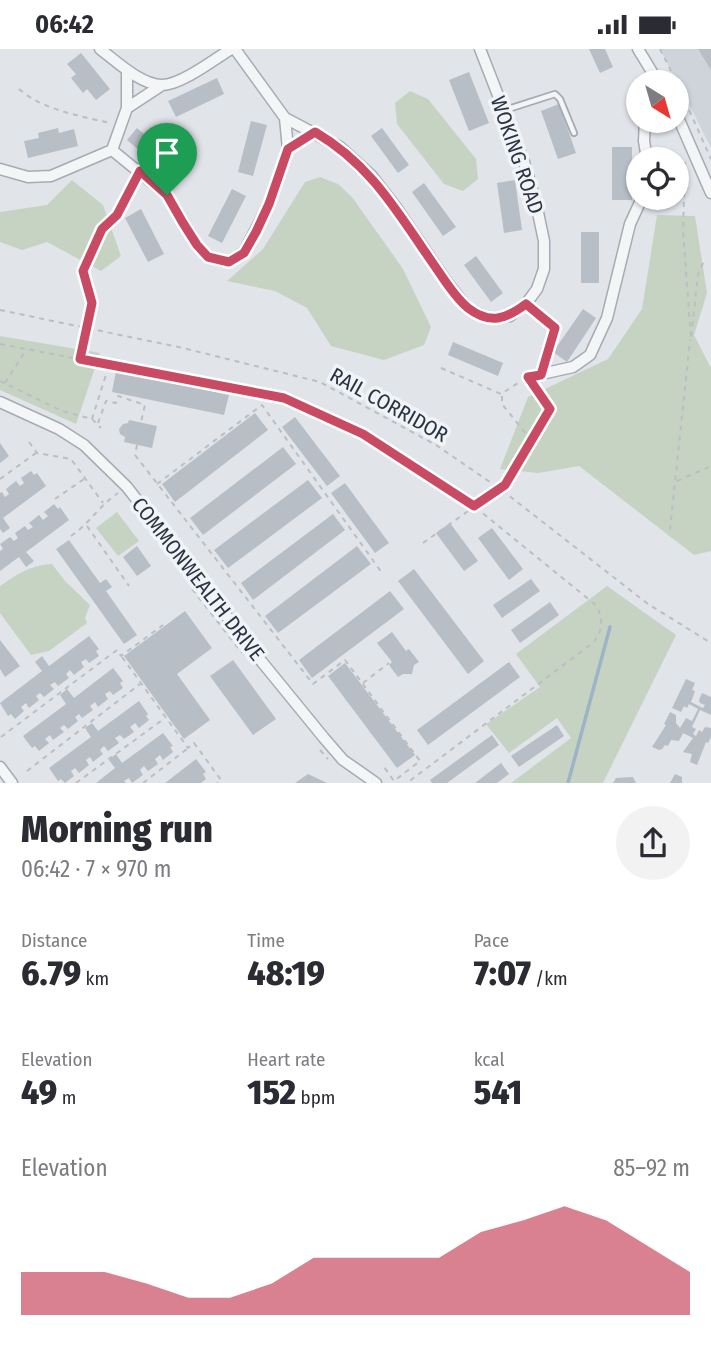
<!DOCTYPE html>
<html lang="en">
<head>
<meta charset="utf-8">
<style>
  :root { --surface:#fff; --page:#f2f2f3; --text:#2b2b33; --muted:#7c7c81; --accent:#c94b63 }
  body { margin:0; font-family:"Fira Sans Condensed",sans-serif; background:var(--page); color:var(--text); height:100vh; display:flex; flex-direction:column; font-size:26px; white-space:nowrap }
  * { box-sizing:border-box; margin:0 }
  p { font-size:23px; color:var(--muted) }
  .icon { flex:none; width:38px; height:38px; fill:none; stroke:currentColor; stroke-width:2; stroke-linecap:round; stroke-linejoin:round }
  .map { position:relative; height:734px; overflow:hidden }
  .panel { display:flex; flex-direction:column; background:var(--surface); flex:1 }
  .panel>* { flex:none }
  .needle { width:46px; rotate:143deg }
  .tools { position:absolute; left:626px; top:21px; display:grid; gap:14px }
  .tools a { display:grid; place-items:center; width:63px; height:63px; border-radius:50%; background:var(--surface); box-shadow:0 2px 5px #0004; font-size:35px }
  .pin { position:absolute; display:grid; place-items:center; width:60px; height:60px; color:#fff; margin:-72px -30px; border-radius:50% 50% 50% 0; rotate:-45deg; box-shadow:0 0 7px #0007 }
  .pin .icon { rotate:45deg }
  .round { display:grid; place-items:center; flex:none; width:74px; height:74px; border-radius:37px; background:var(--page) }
  .headline { display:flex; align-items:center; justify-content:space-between; height:119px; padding:0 21px }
  h1 { font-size:38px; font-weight:800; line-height:52px }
  .stats { display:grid; grid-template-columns:repeat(3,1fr); gap:10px; height:119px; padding:7px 21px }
  .stats div { display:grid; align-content:center }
  .stats b { font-size:35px; font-weight:800 }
  .stats small { font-size:19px; font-weight:400 }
  .stats p { font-size:19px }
  .chart { height:196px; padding:14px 21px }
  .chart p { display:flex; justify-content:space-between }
  .chart svg { width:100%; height:126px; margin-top:7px; fill:var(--accent); opacity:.7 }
  .status { display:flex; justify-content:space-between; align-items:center; height:49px; padding:0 35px; background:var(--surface); direction:ltr }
  .status svg { height:19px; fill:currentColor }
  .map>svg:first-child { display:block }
  .built { fill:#cfd4db }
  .green { fill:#c7d3c2 }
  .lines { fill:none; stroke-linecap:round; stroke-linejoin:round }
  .stream { stroke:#9db4c8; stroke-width:3.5 }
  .building { fill:#b8bec6 }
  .lane-casing { stroke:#a6abb3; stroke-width:8 }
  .street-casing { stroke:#a6abb3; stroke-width:13 }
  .path { stroke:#bbbfc4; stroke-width:2; stroke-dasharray:5 5; stroke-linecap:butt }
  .lane { stroke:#f4f5f7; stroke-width:4.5 }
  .street { stroke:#f4f5f7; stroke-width:10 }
  .route-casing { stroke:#fff; stroke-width:14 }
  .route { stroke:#c94b63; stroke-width:9 }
  .labels { text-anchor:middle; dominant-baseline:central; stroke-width:7; stroke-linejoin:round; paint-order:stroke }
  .street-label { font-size:21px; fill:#2a3340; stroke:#f0f3f7 }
</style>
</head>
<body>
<div class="status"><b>06:42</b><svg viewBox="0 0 49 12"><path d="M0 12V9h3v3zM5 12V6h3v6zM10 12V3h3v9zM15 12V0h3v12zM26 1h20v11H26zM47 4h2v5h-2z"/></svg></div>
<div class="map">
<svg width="711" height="734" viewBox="0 0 711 734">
  <rect width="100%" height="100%" fill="#e1e4e9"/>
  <path class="built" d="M660,0h51v99l-17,-34z"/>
  <path class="green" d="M410,42l18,8 48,60 2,20 -15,12 -19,-7 -47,-60 -2,-21z
    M320,128l18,7 14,13 51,72 28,58 -7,18 -40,15 -53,-14 -24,-38 -32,-17 -48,-10 36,-32 42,-67z
    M72,131l31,25 18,51 -20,15 -54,-29 -25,8 -22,-8v-30l47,-7z
    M657,166l38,1 12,77 -13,42 17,33v183l-17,4 -115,-89 -41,7 -38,-4 28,-72 80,-38 34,-50z
    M0,287l100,17 -24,71 -76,-34z
    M117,463l22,29 -21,15 -22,-28z
    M52,515l13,17 25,24 -5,13 2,5 -38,28 -18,4 -31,-42v-27c17,-12 31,-21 52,-22z
    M607,537l69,49 -73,148h-92l60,-45 -14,-20 -48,35 -23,-29 54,-37 -24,-33z"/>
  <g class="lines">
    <path class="stream" d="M568,734l42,-156"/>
  </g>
  <path class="building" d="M589,0h16l8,18 -13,6z
    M698,0h13v21z
    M81,4l29,36 -14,11 -9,-11 -4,4 -12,-15 5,-4 -9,-10z
    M469,23l20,51 -20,8 -20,-51z
    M217,29l7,16 -48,23 -8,-16z
    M559,55l17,49 -18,6 -17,-48z
    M251,72l16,4 -14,51 -15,-4z
    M58,79l1,5 15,-4 4,17 -50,12 -4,-17 15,-3 -1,-5z
    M137,79l40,34 -10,12 -40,-34z
    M382,79l27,37 -11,8 -27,-37z
    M612,98h20v53h-20z
    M515,131l7,50 -18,3 -7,-50z
    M424,134l32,44 -13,9 -31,-44z
    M232,140l14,7 -24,47 -14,-7z
    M141,160l23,45 -16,8 -23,-44z
    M581,183h18v51h-18z
    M476,207l27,37 -12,9 -27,-37z
    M583,260l13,9 -29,44 -14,-10z
    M453,293l50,21 -5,13 -50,-21z
    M116,322l113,24 -5,20 -112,-23z
    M255,364l13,17 -93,72 -13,-18z
    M295,368l45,59 -13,10 -45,-59z
    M129,371l28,6 -5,22 -28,-6 1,-5 -5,-3 -1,-5 4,-5 5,-1z
    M0,394l9,13 -9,7z
    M283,398l13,17 -93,71 -13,-17z
    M31,422l3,4 3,-2 9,13 -43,32 7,10 -7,5 -3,-4v-36l2,-1 3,5 4,-3 -3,-5 10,-8 4,5 4,-3 -3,-5z
    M308,431l14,18 -94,70 -14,-18z
    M345,434l44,60 -14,10 -44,-60z
    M54,455l4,5 2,-2 9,13 -43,32 8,9 -8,6 -7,-10 -19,14v-20l3,-2 -3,-5 10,-7 4,4 4,-3 -3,-5 10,-7 3,4 5,-3 -4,-4 10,-8 4,5 5,-4 -4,-4z
    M333,465l12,16 -92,70 -12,-17z
    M450,474l28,38 -14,10 -28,-38z
    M492,479l31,41 -14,11 -31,-42z
    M69,491l31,43 6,-4 6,8 -6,4 31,44 -13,9 -68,-95z
    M137,497l14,20 -14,10 -14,-19z
    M357,497l14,18 -93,69 -13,-17z
    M414,520l70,92 -16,13 -70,-93z
    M531,530l9,12 -38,27 -9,-13z
    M390,542l14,18 -92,69 -13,-18z
    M550,553l9,13 -39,28 -9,-13z
    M185,562l27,37 -35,26 33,46 -26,19 -60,-83z
    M392,583l14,19 3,-2 10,13 -5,3 -2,9h-9l-5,3 -9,-12 3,-3 -15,-19z
    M89,587l10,13 -3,2 3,5 -10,7 -3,-4 -5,3 3,5 -10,8 -4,-5 -4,4 3,4 -11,8 -3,-4 -5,3 4,4 -10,8 -4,-4 -4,3 3,4 -10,8 -3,-5 -5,4 3,4 -9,8 -4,-5 -3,2 -8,-13 42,-32 -7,-9 7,-6 7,10z
    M0,591l20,26 -15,11 -5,-8z
    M233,611l43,59 -23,16 -43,-59z
    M509,613l11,15 -92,68 -11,-15z
    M345,614l70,92 -18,13 -69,-92z
    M113,619l10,13 -3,2 3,5 -10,7 -3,-4 -5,3 3,5 -10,8 -3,-5 -5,4 3,4 -11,8 -3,-4 -4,3 3,4 -10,8 -4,-4 -4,3 4,4 -11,8 -3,-5 -5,4 4,4 -10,8 -4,-5 -3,2 -9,-12 43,-32 -6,-9 7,-6 7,9z
    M686,630l9,4 -3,7 3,1 -1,3 -3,8 12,6 2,-3 -5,-2 -1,-3 3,-7 9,4v18l-11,-5 -8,17 4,2 -3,5 3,2 3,-6 3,2 3,-5 6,1v9l-3,6 -2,-1 -9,23 -7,-3 2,-8 -9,-2 10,-14 -10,-5 -4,8 -8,-1 -3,6 -3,-1 -3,4 -3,1 -7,-3 14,-22 -2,-1 6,-12 6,3v8l4,5 6,-10 6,3 6,-12 -9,-5 -2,4 -3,-2 -3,6 -9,-4z
    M139,652l9,13 -2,2 3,4 -10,8 -4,-5 -5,4 4,5 -10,7 -4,-4 -5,3 4,5 -11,8 -4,-5 -4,4 3,4 -10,8 -3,-5 -4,3 3,5 -10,8 -4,-5 -4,3 3,5 -9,7 -4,-4 -3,2 -9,-13 42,-31 -6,-9 7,-5 6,8z
    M557,676l7,11 -45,31 -8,-11z
    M163,684l10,13 -3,1 3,5 -10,8 -3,-5 -5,4 3,5 -10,7 -4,-5 -4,4 3,5 -11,8 -3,-5 -5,3 2,2h-30l19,-15 -6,-8 7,-6 6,9z
    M492,686l7,10 -52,38h-15l-2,-3z
    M196,710l10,13 -3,2 3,5 -5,4h-36z
    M501,714l8,11 -12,9h-22z
    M308,725l19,9h-32z
    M675,725l7,3v6h-12z
    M633,728l3,6h-23l3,-5z"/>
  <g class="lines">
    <g class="lane-casing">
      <path id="lane" d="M505,61l50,-16 5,5 14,34"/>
    </g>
    <g class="street-casing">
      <path id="street" d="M100,0c16,12 41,36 62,36 19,0 53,-26 69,-36
        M235,0l50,69 55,29 31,28 24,31 51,75 21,27 18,9 13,1 12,-2 6,-5 10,-7 11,-15 7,-20v-28l-8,-38 -12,-41 -44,-113
        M638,0l20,33
        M127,59l35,-23
        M677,66l34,78
        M645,72l-1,20 3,18
        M288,100l27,-17
        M112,101l55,45 30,50 11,12 21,5 15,-10 25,-48 19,-55 -3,-31
        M0,120l28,8 23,-1 61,-26 15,-42v-38
        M528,328l45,-10 17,-12 17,-37 23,-94 12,-26
        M0,353l59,27 25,16 43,42 135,175 62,76 19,22 33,23
        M0,718l12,16"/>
    </g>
    <path class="path" d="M660,0l16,32
      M677,34l34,76
      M19,40c24,21 61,27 91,34
      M677,55l6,-5
      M685,113l-2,69 8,108 7,-65 6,-13
      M0,261l183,38 137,34 116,63 67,46 145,113 63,39
      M535,262l20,17 -10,33
      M0,295l284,54 79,36 56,35 56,38 122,99c6,15 6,23 -3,36l-187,141
      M81,309l11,-55 -9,-32 19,-42 15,-14 17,-34
      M441,319l60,26 17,-11
      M0,332l62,30 30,8 9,9
      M5,334l21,-33
      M502,347v8l29,36
      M92,370l17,-54
      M98,374l8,-22 10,2 2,-7 27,9 -4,17
      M29,393l8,11 34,6 32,44
      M137,396l-2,10 178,229 32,-24 75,101 -26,20 -10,-14
      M0,430l36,-26
      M677,432l34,-15
      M157,435l105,-79 120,168
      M55,450l29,-20
      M87,477l42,60
      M670,481l20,-190
      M71,487c18,-12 28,-30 47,-43
      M423,494l82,-58 45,-76 -15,-22
      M192,540l50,64
      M122,608l66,91 6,-5 27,37 -4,3
      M363,634l26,-20
      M1,688l116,-87 4,6 42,-31
      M320,701l8,9
      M27,722l113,-87
      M76,734l89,-65
      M143,734l44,-34"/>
    <use href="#lane" class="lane"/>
    <use href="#street" class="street"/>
  </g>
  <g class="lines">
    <g class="route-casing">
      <path id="route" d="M315,83c56,33 81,78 117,130 10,14 22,35 36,46 22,17 38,11 58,-4l29,24 -14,47 -13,2 22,32 -45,76 -31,21 -111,-72 -79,-36 -204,-39 12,-56 -9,-32 19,-42 15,-14 23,-44 27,24 16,28 14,22 11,12 21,5 15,-9 12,-21 13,-28 19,-55z"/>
    </g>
    <use href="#route" class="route"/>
  </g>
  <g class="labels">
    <g class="street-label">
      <text transform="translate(517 106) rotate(71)">WOKING ROAD</text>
      <text transform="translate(389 356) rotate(29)">RAIL CORRIDOR</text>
      <text transform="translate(198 530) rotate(52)">COMMONWEALTH DRIVE</text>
    </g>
  </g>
</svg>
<div class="tools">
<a><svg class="needle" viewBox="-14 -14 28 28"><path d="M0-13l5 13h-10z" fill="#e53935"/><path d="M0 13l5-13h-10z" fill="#7c7c81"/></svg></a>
<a><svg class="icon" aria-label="locate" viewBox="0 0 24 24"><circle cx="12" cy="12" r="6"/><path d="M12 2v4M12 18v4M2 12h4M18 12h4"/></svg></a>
</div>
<div class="pin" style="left:167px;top:146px;background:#1e9e55"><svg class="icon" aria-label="arrive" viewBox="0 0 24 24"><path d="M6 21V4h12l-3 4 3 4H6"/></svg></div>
</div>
<section class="panel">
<div class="headline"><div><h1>Morning run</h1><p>06:42 · 7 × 970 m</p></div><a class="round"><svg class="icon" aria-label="share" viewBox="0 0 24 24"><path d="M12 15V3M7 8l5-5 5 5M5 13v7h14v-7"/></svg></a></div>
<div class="stats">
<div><p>Distance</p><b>6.79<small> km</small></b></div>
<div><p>Time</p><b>48:19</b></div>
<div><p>Pace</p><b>7:07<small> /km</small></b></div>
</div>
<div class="stats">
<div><p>Elevation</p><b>49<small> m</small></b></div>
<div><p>Heart rate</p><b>152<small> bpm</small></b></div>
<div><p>kcal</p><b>541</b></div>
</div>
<div class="chart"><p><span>Elevation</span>85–92 m</p>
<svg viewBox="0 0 160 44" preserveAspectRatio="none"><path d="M0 44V29L10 29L20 29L30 33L40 38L50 38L60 33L70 24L80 24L90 24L100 24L110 15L120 11L130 6L140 11L150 20L160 29V44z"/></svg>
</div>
</section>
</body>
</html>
